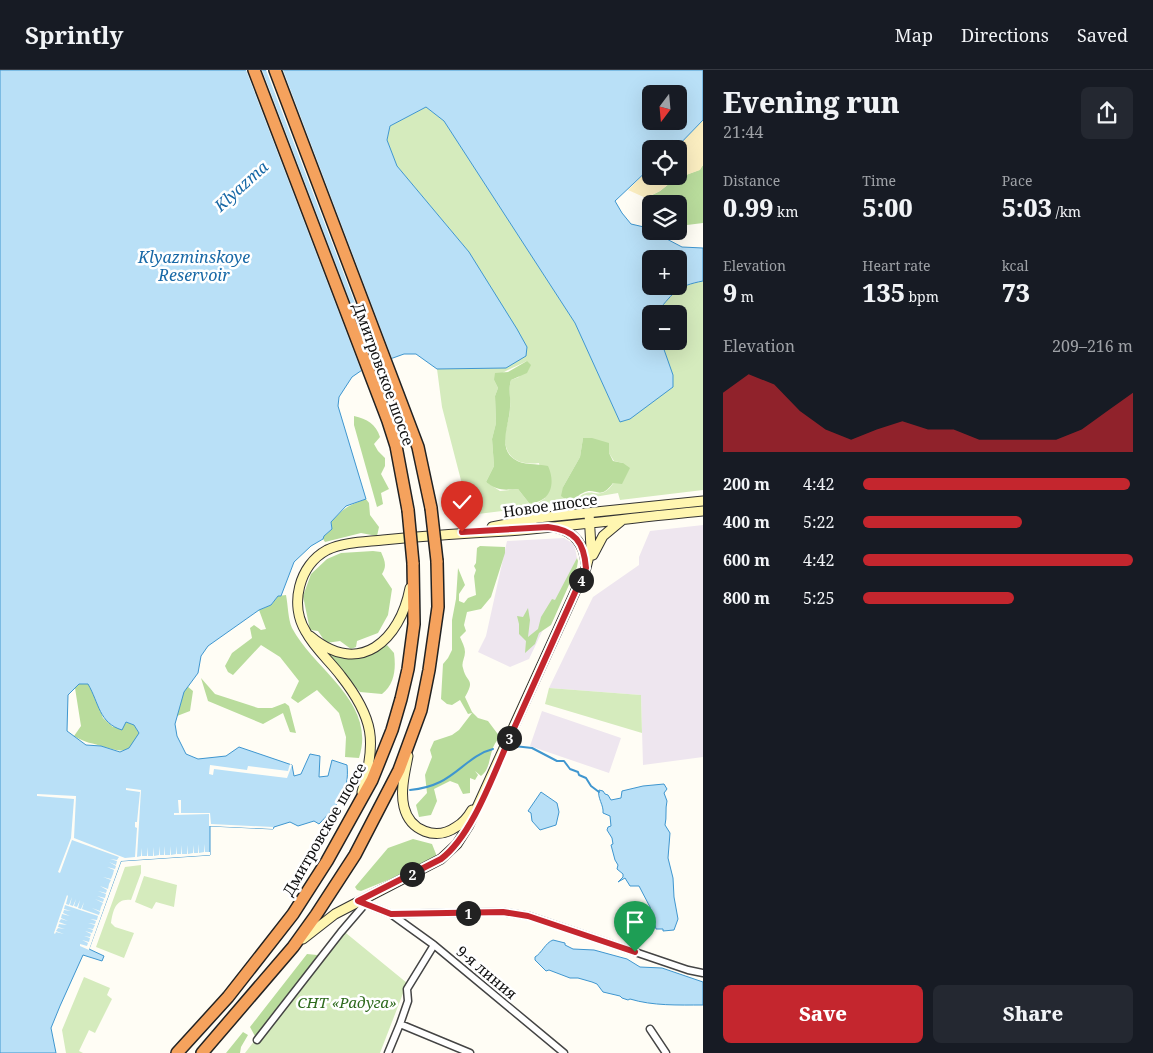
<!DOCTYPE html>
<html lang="en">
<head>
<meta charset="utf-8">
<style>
  :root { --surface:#171b24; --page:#242831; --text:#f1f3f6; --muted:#9ea1a6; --line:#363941; --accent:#c4262e }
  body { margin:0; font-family:"Noto Serif",serif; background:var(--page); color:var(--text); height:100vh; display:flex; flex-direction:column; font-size:19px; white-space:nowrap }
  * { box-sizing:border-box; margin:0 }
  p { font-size:16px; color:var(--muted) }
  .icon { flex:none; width:28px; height:28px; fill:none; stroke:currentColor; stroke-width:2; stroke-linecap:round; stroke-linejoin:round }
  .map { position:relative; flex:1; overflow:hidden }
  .side { display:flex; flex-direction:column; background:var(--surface); width:450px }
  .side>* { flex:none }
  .needle { width:32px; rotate:196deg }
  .controls { position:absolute; left:642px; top:15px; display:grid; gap:10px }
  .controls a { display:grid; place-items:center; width:45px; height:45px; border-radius:8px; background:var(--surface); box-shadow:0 5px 20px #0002; font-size:25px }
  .pin { position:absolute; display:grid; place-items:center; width:42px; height:42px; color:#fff; margin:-51px -21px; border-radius:50% 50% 50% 0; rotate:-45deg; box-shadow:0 0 5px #0007 }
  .pin .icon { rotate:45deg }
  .km { position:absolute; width:25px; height:25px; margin:-12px; border-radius:50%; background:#222; color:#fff; font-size:14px; line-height:25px; text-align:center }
  .round { display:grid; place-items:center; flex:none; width:52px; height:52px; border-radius:8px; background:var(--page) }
  .head { display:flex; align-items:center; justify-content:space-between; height:85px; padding:0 20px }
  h1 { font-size:28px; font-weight:800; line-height:38px }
  .figures { display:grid; grid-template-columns:repeat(3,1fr); gap:8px; height:85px; padding:5px 20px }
  .figures div { display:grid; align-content:center }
  .figures b { font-size:25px; font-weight:800 }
  .figures small { font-size:14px; font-weight:400 }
  .figures p { font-size:14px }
  .chart { height:140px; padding:10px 20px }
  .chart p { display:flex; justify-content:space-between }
  .chart svg { width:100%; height:90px; margin-top:5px; fill:var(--accent); opacity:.7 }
  .button { display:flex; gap:10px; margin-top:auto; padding:10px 20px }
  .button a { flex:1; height:58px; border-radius:8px; background:var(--accent); color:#fff; font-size:20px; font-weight:800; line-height:58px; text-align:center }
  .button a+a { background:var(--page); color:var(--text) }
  ul { padding:0 20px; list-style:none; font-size:16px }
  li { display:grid; grid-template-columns:80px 60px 1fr; align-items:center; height:38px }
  li i { height:12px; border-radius:6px; background:var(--accent) }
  header { display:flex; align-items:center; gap:30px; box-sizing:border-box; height:70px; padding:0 25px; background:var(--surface); border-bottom:1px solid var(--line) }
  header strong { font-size:24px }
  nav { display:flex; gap:28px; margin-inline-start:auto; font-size:18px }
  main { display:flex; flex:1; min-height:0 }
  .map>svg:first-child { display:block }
  .industrial { fill:#eee6ef }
  .green { fill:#d5ebbd; fill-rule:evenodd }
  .forest { fill:#b9dc9c }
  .sand { fill:#fbeec1 }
  .water { fill:#b9e0f7; stroke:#3f96cf; fill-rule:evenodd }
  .pier { fill:#fffdf5 }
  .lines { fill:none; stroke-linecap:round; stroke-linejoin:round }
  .stream { stroke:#3f96cf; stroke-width:2 }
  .street-casing { stroke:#444; stroke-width:9 }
  .secondary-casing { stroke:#333; stroke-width:11 }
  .highway-casing { stroke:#222; stroke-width:14 }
  .street { stroke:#fff; stroke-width:6 }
  .secondary { stroke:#fff6b0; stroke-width:9 }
  .highway { stroke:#f5a25d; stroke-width:11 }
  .highway-bridge-casing { stroke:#222; stroke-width:14; stroke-linecap:butt }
  .highway-bridge { stroke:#f5a25d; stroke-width:11 }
  .route-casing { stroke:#fff; stroke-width:10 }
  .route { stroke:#c4262e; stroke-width:6 }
  .labels { text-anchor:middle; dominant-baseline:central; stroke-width:5; stroke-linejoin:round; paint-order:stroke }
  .street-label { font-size:15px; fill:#111; stroke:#fff }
  .park-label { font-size:15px; font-style:italic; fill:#2f6b1f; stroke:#fff }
  .water-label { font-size:16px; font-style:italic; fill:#1768a6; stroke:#fff }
</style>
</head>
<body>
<header>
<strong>Sprintly</strong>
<nav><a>Map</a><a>Directions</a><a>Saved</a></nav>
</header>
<main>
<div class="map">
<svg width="703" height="983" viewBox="0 0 703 983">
  <rect width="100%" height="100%" fill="#fffdf5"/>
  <path class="industrial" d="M703,455v232l-60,8 -2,-70 -92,-7 44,-91 46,-32v-8l11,-26z
    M564,468l8,5 3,5 2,10 -48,101 -19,8 -32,-15 8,-16 21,-95z
    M542,641l79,27 -12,35 -79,-27z"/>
  <path class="green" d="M426,37l18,14 131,202 45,99 42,-78 -1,-3h18v-27h-21v-3c16,-19 19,-25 45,-30v209l-83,10 -2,-7 -83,14 -65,8 -28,-108 -5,-38 69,-1 -37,-116 -72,-86 -10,-26 3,-14zM527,291l-8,16 -8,3c-3,10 0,18 -1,28 0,9 -4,18 -5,28 -1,22 14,30 34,27l6,35 -7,5h-9l-11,-14 -18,2 -14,-9 8,-16 -2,-27 4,-16 -1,-27 3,-8 -4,-8c8,-9 22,-13 33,-19zM583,368l26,15 5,8 9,2c-4,8 -8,22 -17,28 -11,7 -16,-5 -29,8l-14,-12 17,-30z
    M549,618l92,7 1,38 -97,-29z
    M141,795v8l-10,27c-15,-2 -18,10 -20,23l4,4 19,6 -10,25 -28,-11 29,-80z
    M144,806l33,9 -3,22 -18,-5 -4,7 -17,-7z
    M341,859l66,54 -27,70h-135z
    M84,907l26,11 -3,7 5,4 -17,34 -6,-3 -10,21 4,2h-17l-4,-23z"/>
  <path class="forest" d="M703,95v58l-24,3v-22h-28v13l-2,-7 -7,-7 4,-5 14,-7 15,-12 24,-9z
    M527,291l4,4 -4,8 -16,7c-3,10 0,17 -1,27 0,16 -13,41 4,52 10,7 22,4 34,7 8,17 3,37 -19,37l-11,-14c-14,1 -21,2 -32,-7l8,-16 -2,-27 4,-16 -1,-27 3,-8 -4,-8 1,-7 13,-1z
    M354,346c13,3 22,8 26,21l-6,7 4,7 7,7v8l-4,8 8,15 -8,4 2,11 -6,3 -23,-82z
    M583,368h9l17,5v10l4,8 10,2 7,5 -8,16 -9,-1c-14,19 -17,3 -30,10 -7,3 -4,5 -15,8l-7,-5 2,-9 17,-30z
    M366,429l3,4 1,12 9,12 -2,9 -16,-3 -36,9 -2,-3 1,-3 8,-7 -1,-7c14,-15 16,-16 35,-23z
    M480,476l25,1v6l-14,44 -10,12 -14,3 -3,13 2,6 -6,6c2,5 5,10 5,15 0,6 -4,11 -2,16 3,15 13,10 2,29l7,15 6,6 10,3 12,16c-13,13 -7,30 -19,39l-6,-5 3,4 -3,5 -5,-2v15l-7,1 -5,-10 -8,-3 -16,8 3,12 -6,14 -12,2 -3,-12 11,-12 -2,-18 7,-18 -2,-7 4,-9 18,-6 7,-5 13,-17 -4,1 -8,-14 -8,5 -5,-1 -6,-5 2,-35 5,-6 4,-8v-30l4,-21 2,-31 7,17 -6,9v7l5,2 4,-5 8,-3 -2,-19 2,-6 -2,-4 2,-3 1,-15z
    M373,481l8,1c4,9 6,14 1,22l10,15 -4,26 -10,18 -21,8 -1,6 -5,2 -11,-8 -14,2 -8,-12 -8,-1 -7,-34 8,-22 16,-15 14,-6z
    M577,488l1,3 -1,6 -26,58 -12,8 -4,11 -10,9 1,-12 -7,-7v-10l-2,-8 6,1 5,-9 2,12 -2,17 10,-8 3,-12 11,-18 3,1z
    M286,525c2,10 2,24 6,33 23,43 85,74 67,130l-14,-1 1,-20 -7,-24 -22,-23 -19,13 -7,-5 8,-17 -19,-24 -19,-12 -28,30 -5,-3 -3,-6 7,-13 20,-15 -2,-10 4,-3 7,5 5,-1 -7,-19 12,-5 7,-9z
    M387,575l7,8c2,15 1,31 -12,41l-22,-2 -33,-38 33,4z
    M201,608l14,16 43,14h14l13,-5 4,3 7,27 -6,-1 -7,-19 -20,11 -55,-23z
    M79,614h9l7,11 8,23 10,9 13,-5 8,3 5,8c-10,22 -16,19 -35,14 -11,-4 -19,-4 -30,-11l7,-10 -6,-38z
    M187,616l6,5 -3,20 -13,5 -2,-15z
    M413,769l19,5 4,10v3l-31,16 -44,18 -4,-1 -2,-3 33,-39z
    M326,879l-70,89 -6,-11 57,-73 10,1z
    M243,962l5,3 -7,12 -1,6h-14z"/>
  <path class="sand" d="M703,50v45l-3,5 -25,9 -15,12 -14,7 -18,-8 23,-23v9h28v-27h-4z"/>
  <path class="water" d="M0,0h703v50l-28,29h-24v18l-36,34 7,12 9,11 13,3 38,20 21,1v33c-26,5 -29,11 -45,30v3h-7v27h10l12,34v12l-43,32 -10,3 -45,-99 -131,-202 -18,-14 -36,19 -3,14 10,26 72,86 48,77 10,18 -1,9 -20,12 -69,1 -21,-15h-12l-39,14 -13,9 -13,20 -1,9 28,93 -20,7 -15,16 1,7 -8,7 -1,3 -12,7 -17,16 -13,34h-3l-7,9 -12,5 -51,36 -7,10 -3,17 -14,19 -9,32 2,12 9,18 12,5 28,-3 13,-9 53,18 2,11 7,-2 9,-20 10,2 -1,21 9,-1 4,-16 15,5c3,28 -10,40 -28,59l-5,-3 -16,5 -8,-4 -16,5 -1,2 -63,-3v29l-89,6 -32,88 15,7 -2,5 -19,-6 -23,51 -9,22 5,25h-56zM651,24h28v27h-28zM651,189h28v27h-28zM79,614h9c11,19 11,39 34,46l4,-8 8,3 5,8 -10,15 -9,4 -19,-6 -15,-1 -19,-14 1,-36z
    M664,714l3,5 -3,4 3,8c-2,8 0,16 -2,24l5,8 -2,25 5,20 1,19 4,22 -4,11 -11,1v-2h-7l-6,-22 -11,-21h-9l-5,-8 -7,4 5,-5v-3l-6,-5 1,-4 -3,-5 -4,-15 2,-1 -1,-6 -5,-8 1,-3 3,-1 -1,-10 -7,-3c1,-8 -6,-15 -4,-23l4,1 2,3 3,1 3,5 10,-2 1,-7 21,-5z
    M541,722l16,11 2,9 -3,13 -16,5 -8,-9 -1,-8 -3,-2z
    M553,870l12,3v2l8,4 21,1 33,9 13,8 22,1 41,14v23c-25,0 -50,1 -73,-6l-2,1 -6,-2 -2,-2 -17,-4 -6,-8 -5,-2 -14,-4h-8l-21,-8 -3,1 -11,-11v-3c7,-4 10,-14 18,-17z"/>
  <path class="pier" d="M246,0h16l113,297 -13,6z
    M266,0h17l110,291 -14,5z
    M290,694l2,1 -5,13 -73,-9 -1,6 -4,-1 1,-9 37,5 1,-4 40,5z
    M126,718l15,2 -4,67 4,-1v-8l1,8h5v-9l1,9h5v-9l1,9 5,-1v-9l1,9h4v-9l1,9h5v-9l1,9 5,-1v-8l1,8h4v-9l1,9h5v-9l1,9 5,-1v-8l1,8h4v-9l1,9 5,-1 1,-8v8h5v3l-89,6 -32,89 -9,-4v-2l7,2 1,-3 -6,-3 7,2 1,-4 -6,-2 6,1 1,-3 -6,-3 7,2 1,-3 -6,-2 6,1 2,-4 -7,-2 7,1 1,-3 -6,-2 7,1 1,-4 -33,-11 -1,4 7,2 -7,-1 -1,3 7,3 -8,-2 -1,4 7,3 -7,-2 -2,3 8,3 -8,-1 -1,3 7,2 -7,-1 -2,3 8,3 -8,-2 -1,2 -1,-1 13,-38 1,1 -2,8 3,1 3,-8 -2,8 3,1 3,-7 -2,7 3,1 3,-7 -2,8 3,1 3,-7 -2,7 17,6 1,-3 -8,-4 8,3 1,-4 -7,-2 7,2 2,-4 -8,-4 8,3 1,-3 -7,-3 8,2 1,-4 -8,-3 8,2 1,-3 -7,-4 8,3 1,-5 -7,-2 7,2 2,-4 -8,-3 8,2 2,-5 -8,-2 8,2 1,-4 -7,-3 8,2 1,-3 -7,-4 7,3 1,-4 -7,-2 7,1 2,-3 -47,-17 -12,33 -2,-1 13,-34 3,-39 -37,-3v-2l39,2 -2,42 51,20 10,-1 2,-29 -2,-1v-5h2l3,-30 -14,-2z
    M178,730h3v13h29l1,11 62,3v2l-64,-3v-12l-35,1v-2h5z"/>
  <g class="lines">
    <path class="stream" d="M514,676l18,2 25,13h7l6,8 8,3 1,3 7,3 5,8 8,6
      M410,720c10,-1 20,-3 30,-8 19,-9 32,-28 53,-33"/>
    <g class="street-casing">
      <path id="street" d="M358,831l33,13 43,31 130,108
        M391,844l112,-2 26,4 159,54 15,3
        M434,875l-27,44 1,12 -8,23 70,29
        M650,959l16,24
        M257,970l84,-108 24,-28
        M388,983l12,-29"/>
    </g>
    <g class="secondary-casing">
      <path id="secondary" d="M492,457l45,-9 166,-17
        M557,458c18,4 27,18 29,35
        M593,485l10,-19 18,-15
        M310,566c50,42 90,4 100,-48
        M408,686c-3,16 -8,35 -4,51 6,24 32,34 52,20 7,-4 12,-10 16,-17
        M362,722c15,-50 12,-74 -21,-116 -11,-15 -26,-27 -35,-44 -17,-27 -7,-67 21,-82 17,-8 38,-8 56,-10 41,-4 83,-7 124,-9 66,-5 131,-14 196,-20
        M303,869l32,-25 106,-55 16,-15 12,-19 117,-257 5,-20 -2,-35"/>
    </g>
    <g class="highway-casing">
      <path id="highway" d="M254,0l134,351 8,25 12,64
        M275,0l143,377 13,61
        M177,983l51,-56 65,-83 34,-53 45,-81 20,-50 9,-31 7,-30 6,-45 -1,-61
        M202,983l91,-106 23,-32 39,-60 44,-85 22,-60 8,-40 9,-63 -1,-46"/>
    </g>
    <use href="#street" class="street"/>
    <use href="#secondary" class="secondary"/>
    <use href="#highway" class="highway"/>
    <g class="highway-bridge-casing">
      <path id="highway-bridge" d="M431,438l6,53
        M408,440l5,53"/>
    </g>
    <use href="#highway-bridge" class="highway-bridge"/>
  </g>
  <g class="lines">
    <g class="route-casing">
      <path id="route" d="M462,462l86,-5c27,3 36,15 38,41 -25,56 -50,111 -75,167 -17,37 -38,100 -70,124l-83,42 33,13 112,-2 25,4 107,36"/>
    </g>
    <use href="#route" class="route"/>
  </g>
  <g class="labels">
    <g class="street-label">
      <text transform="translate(384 304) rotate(70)">Дмитровское шоссе</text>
      <text transform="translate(550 435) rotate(-8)">Новое шоссе</text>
      <text transform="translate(324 759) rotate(-60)">Дмитровское шоссе</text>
      <text transform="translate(487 902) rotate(40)">9-я линия</text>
    </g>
    <g class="park-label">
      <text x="347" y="932">СНТ «Радуга»</text>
    </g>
    <g class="water-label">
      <text transform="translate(241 116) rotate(-42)">Klyazma</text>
      <text x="194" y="187">Klyazminskoye<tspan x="194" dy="18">Reservoir</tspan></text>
    </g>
  </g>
</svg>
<div class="controls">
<a><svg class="needle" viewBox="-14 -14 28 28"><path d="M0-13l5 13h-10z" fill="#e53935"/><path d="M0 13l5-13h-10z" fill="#9ea1a6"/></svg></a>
<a><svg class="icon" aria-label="locate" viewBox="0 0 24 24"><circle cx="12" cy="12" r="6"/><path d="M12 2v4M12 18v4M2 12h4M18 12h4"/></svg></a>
<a><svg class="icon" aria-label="layers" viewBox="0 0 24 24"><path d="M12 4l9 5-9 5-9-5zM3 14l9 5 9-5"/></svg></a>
<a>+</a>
<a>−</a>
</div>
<div class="pin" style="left:635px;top:882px;background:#1e9e55"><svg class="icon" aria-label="arrive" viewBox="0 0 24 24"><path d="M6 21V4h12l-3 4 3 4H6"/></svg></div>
<div class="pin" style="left:462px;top:462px;background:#d93025"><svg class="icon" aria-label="check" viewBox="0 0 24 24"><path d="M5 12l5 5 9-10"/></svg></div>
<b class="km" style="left:468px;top:843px">1</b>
<b class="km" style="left:412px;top:804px">2</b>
<b class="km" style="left:509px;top:668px">3</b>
<b class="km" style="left:581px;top:510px">4</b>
</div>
<section class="side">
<div class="head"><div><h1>Evening run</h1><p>21:44</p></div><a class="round"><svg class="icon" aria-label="share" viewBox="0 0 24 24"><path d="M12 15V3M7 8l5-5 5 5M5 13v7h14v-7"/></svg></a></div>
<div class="figures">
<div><p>Distance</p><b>0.99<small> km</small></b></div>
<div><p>Time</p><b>5:00</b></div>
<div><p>Pace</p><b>5:03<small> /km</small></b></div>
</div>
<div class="figures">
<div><p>Elevation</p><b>9<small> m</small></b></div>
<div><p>Heart rate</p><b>135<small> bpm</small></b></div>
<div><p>kcal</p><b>73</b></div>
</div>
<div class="chart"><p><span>Elevation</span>209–216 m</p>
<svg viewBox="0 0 160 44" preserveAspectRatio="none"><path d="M0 44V15L10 6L20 11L30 24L40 33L50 38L60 33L70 29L80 33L90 33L100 38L110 38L120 38L130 38L140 33L150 24L160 15V44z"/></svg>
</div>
<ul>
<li><b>200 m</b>4:42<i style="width:99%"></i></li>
<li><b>400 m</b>5:22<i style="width:59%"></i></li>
<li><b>600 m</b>4:42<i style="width:100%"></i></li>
<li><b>800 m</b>5:25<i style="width:56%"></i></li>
</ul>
<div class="button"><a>Save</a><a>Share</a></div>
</section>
</main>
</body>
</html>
